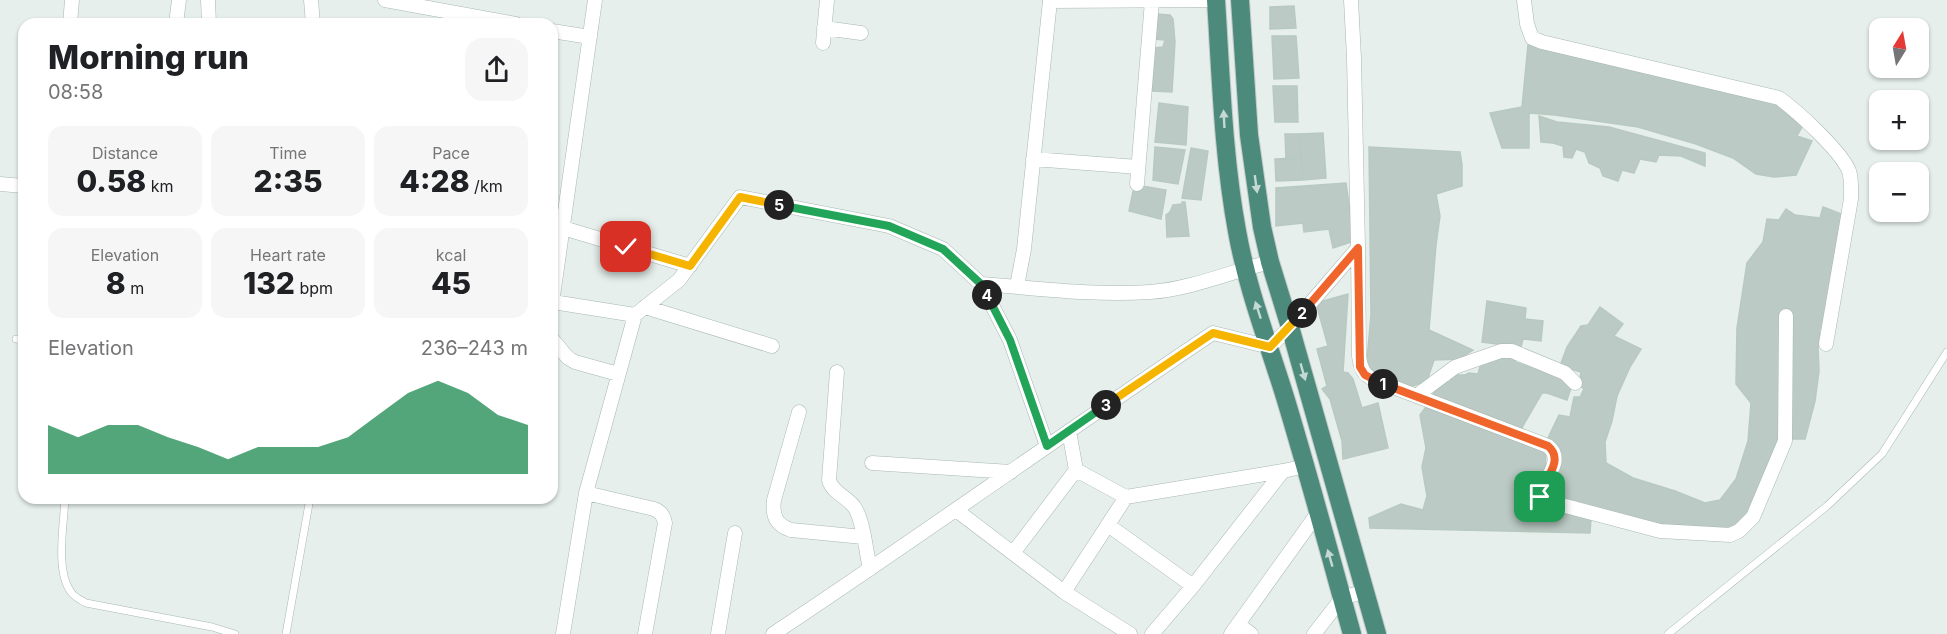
<!DOCTYPE html>
<html lang="en">
<head>
<meta charset="utf-8">
<style>
  :root { --surface:#fff; --page:#f6f6f6; --text:#202124; --muted:#757577; --accent:#0b8043 }
  body { margin:0; font-family:Inter,sans-serif; background:var(--page); color:var(--text); height:100vh; display:flex; flex-direction:column; font-size:22px; white-space:nowrap }
  * { box-sizing:border-box; margin:0 }
  p { font-size:20px; color:var(--muted) }
  .icon { flex:none; width:33px; height:33px; fill:none; stroke:currentColor; stroke-width:2; stroke-linecap:round; stroke-linejoin:round }
  .map { position:relative; flex:1; overflow:hidden }
  .drawer { position:absolute; left:18px; top:18px; width:540px; height:486px; display:flex; flex-direction:column; background:var(--surface); border-radius:18px; box-shadow:0 2px 4px #0004 }
  .drawer>* { flex:none }
  .needle { width:39px; rotate:11deg }
  .controls { position:absolute; left:1869px; top:18px; display:grid; gap:12px }
  .controls a { display:grid; place-items:center; width:60px; height:60px; border-radius:12px; background:var(--surface); box-shadow:0 2px 4px #0004; font-size:30px }
  .pin { position:absolute; display:grid; place-items:center; width:51px; height:51px; color:#fff; margin:-26px; border-radius:12px; box-shadow:0 3px 9px #0006 }
  .km { position:absolute; width:30px; height:30px; margin:-15px; border-radius:50%; background:#222; color:#fff; font-size:16px; line-height:30px; text-align:center }
  .round { display:grid; place-items:center; flex:none; width:63px; height:63px; border-radius:18px; background:var(--page) }
  .head { display:flex; align-items:center; justify-content:space-between; height:102px; padding:0 30px }
  h1 { font-size:33px; font-weight:800; line-height:45px }
  .metrics { display:grid; grid-template-columns:repeat(3,1fr); gap:9px; height:102px; padding:6px 30px }
  .metrics div { display:grid; align-content:center; border-radius:15px; background:var(--page); text-align:center }
  .metrics b { font-size:30px; font-weight:800 }
  .metrics small { font-size:16px; font-weight:400 }
  .metrics p { font-size:16px }
  .chart { height:168px; padding:12px 30px }
  .chart p { display:flex; justify-content:space-between }
  .chart svg { width:100%; height:108px; margin-top:6px; fill:var(--accent); opacity:.7 }
  .map>svg:first-child { display:block }
  .building { fill:#bbcac4; stroke:#b8c9c2; stroke-width:1.5 }
  .lines { fill:none; stroke-linecap:round; stroke-linejoin:round }
  .service-casing { stroke:#a8b8b2; stroke-width:8 }
  .minor-casing { stroke:#a8b8b2; stroke-width:15 }
  .trunk-casing { stroke:#c2cac8; stroke-width:20 }
  .service { stroke:#fff; stroke-width:7 }
  .minor { stroke:#fff; stroke-width:14 }
  .trunk { stroke:#4c8a7c; stroke-width:18 }
  .oneway { fill:#c4d9d4 }
  .split-1-casing { stroke:#fff; stroke-width:12 }
  .split-2-casing { stroke:#fff; stroke-width:12 }
  .split-3-casing { stroke:#fff; stroke-width:12 }
  .split-4-casing { stroke:#fff; stroke-width:12 }
  .split-5-casing { stroke:#fff; stroke-width:12 }
  .split-6-casing { stroke:#fff; stroke-width:12 }
  .split-1 { stroke:#f0652b; stroke-width:8 }
  .split-2 { stroke:#f0652b; stroke-width:8 }
  .split-3 { stroke:#f5b400; stroke-width:8 }
  .split-4 { stroke:#22a559; stroke-width:8 }
  .split-5 { stroke:#22a559; stroke-width:8 }
  .split-6 { stroke:#f5b400; stroke-width:8 }
</style>
</head>
<body>
<div class="map">
<svg width="1947" height="634" viewBox="0 0 1947 634">
  <rect width="100%" height="100%" fill="#e6efeb"/>
  <path class="building" d="M1294,6l2,22 -26,1v-22z
    M1156,14l14,1 3,4 2,23 -3,50 -20,-1 2,-43 9,-1 2,-7 -11,-1z
    M1272,36h24l3,42 -25,1z
    M1528,45l247,59 27,23 -5,9 15,5 -16,34 -22,2 -18,-3 -23,-16 -37,-14 -58,-17 -83,-12 -26,-2v35h-27l-12,-35 32,-6z
    M1273,86h24l1,36h-23z
    M1159,103l29,4 -2,38 -31,-3z
    M1539,116l18,6 52,5 96,26v13l-24,-10 -22,-1 -3,7 -16,-3 -6,14 -12,-3 -4,11 -15,-5 -3,-8 -11,-5 -4,-11 -9,-3 -4,9 -8,-1 -1,-11 -10,-3 -12,-1z
    M1323,133l3,45 -23,2 -4,-46z
    M1285,134h14l2,24 -15,1z
    M1155,147l30,3 -7,34 -25,-4z
    M1369,147l91,5 2,13v21l-26,8 4,22 -4,29 -7,85 44,20 -14,9 -25,1 -7,21 -17,6 -20,-6 -14,-8 -6,-6 -3,-7 4,-45z
    M1191,148l17,3 -7,49 -19,-2z
    M1301,158l2,22 -27,1 -1,-22z
    M1346,183l8,58 -21,7 -4,-19 -25,3 -1,-9 -27,3v-38z
    M1142,186l24,4 -5,29 -32,-8 5,-24z
    M1182,202h3l4,34 -22,1 -1,-22 4,-3 3,-7 9,-1z
    M1823,207l21,8 -17,101 -7,13 -2,18 1,24 -4,30 -10,38h-16l-1,-130 -5,1 -1,115 -5,27 -33,70 -19,7 -68,-4 -110,-30 -1,-3 15,-30 1,-10 -4,-7 -11,-5 12,-25 11,2 4,-20h6l4,-8 -5,-4 2,-13 -21,-6 7,-19 14,-21 7,-1 12,-18 23,17 -9,12 27,13 -11,18 -13,29 -5,25 -7,21 1,21 27,15 42,13 30,12 15,-3 16,-21 12,-38 3,-38 -15,-19 1,-56 10,-65 16,-21 4,-23 12,1 7,-11 9,6 25,3z
    M1348,294l-5,78 5,1 5,6 9,29 16,-5 10,45 -45,11 -1,-18 -12,-42 -8,-10 5,-3 -10,-37 11,-3 -12,-43z
    M1487,301l39,7 -1,11 18,2 -2,20 -18,-2 -2,8 -39,-5z
    M1500,357l10,1 5,1v3l52,18 5,5 -5,15 -20,-7h-5l-22,38 -88,-35 9,-14h9l3,-7h12l4,-2 9,1 3,-11 14,-1z
    M1426,407l120,45 -1,19 -10,22 1,13 55,12 -1,15 -220,-5 -1,-10 32,-14 22,6 4,-14 -5,-29 4,-19 -6,-33z"/>
  <g class="lines">
    <g class="service-casing">
      <path id="service" d="M16,339l8,1
        M65,498c-1,26 -10,73 6,94 3,5 10,8 15,11l126,24 23,7
        M286,634l24,-136
        M1668,634l159,-128 55,-52 65,-102"/>
    </g>
    <g class="minor-casing">
      <path id="minor" d="M208,0l1,24
        M311,0l2,24
        M385,0l131,24
        M1524,0l3,24 5,14 10,4 237,56c18,13 62,53 70,73 3,9 2,19 2,28l-25,145
        M70,24l2,-24
        M176,24l3,-24
        M824,28l37,5
        M552,31l38,6
        M823,43l4,-43
        M1033,159l105,8
        M0,184l24,2
        M1137,184l15,-183
        M563,228l127,38
        M1358,248l1,108c2,15 6,21 21,26l168,64c16,13 -1,31 -8,46v5l3,3 117,31 70,4 9,-4 14,-14 32,-76 1,-125
        M981,284c56,4 113,12 169,8 41,-3 80,-20 120,-30
        M1017,286l7,-37 26,-248 166,-1
        M553,302l82,13 44,-35 61,-83 149,29 54,23 38,35 29,56 37,106
        M552,303l43,-303
        M645,307l127,39
        M552,339l16,19 7,4 43,12
        M837,372l-8,108c3,13 19,17 26,28 9,15 11,44 15,61
        M1416,396l39,-29 46,-16h11l53,22 10,10
        M799,412l-25,88c-2,16 2,25 17,30l72,7
        M1069,431l7,39 50,27 157,-26
        M872,463l139,9
        M586,493l68,16c7,3 9,6 11,14l-20,111
        M956,510l108,82 66,42
        M1108,525l85,61
        M1013,553l63,-83
        M1064,592l62,-95
        M1238,624l13,10
        M563,634l23,-141 49,-178
        M718,634l17,-101
        M773,634c148,-98 292,-202 440,-301l57,14 20,-20 68,-79 -4,-190 -3,-58
        M1152,634l41,-48 90,-115 23,-5
        M1231,634l86,-120
        M1314,634l28,-36 24,-7"/>
    </g>
    <g class="trunk-casing">
      <path id="trunk" d="M1216,0c5,77 7,155 21,231 10,57 31,111 48,166 24,79 45,158 67,237
        M1240,0l9,135 13,92 8,35 20,65 87,307"/>
    </g>
    <use href="#service" class="service"/>
    <use href="#minor" class="minor"/>
    <use href="#trunk" class="trunk"/>
  </g>
  <defs><path id="oneway-solid" d="M-6-.8H1V-3.2L6.5 0L1 3.2V.8H-6Z" transform="scale(1.5)"/></defs>
  <g class="oneway">
    <use href="#oneway-solid" transform="translate(1224 119) rotate(-93)"/>
    <use href="#oneway-solid" transform="translate(1256 184) rotate(82)"/>
    <use href="#oneway-solid" transform="translate(1258 310) rotate(-108)"/>
    <use href="#oneway-solid" transform="translate(1303 372) rotate(74)"/>
    <use href="#oneway-solid" transform="translate(1330 558) rotate(-106)"/>
  </g>
  <g class="lines">
    <g class="split-1-casing">
      <path id="split-1" d="M1383,384l165,62c16,13 -1,31 -8,46v5"/>
    </g>
    <g class="split-2-casing">
      <path id="split-2" d="M1302,313l56,-65 2,119 5,8 18,9"/>
    </g>
    <g class="split-3-casing">
      <path id="split-3" d="M1106,405l107,-72 57,14 32,-34"/>
    </g>
    <g class="split-4-casing">
      <path id="split-4" d="M987,295l23,45 37,106 59,-41"/>
    </g>
    <g class="split-5-casing">
      <path id="split-5" d="M779,205l110,21 54,23 38,35 6,11"/>
    </g>
    <g class="split-6-casing">
      <path id="split-6" d="M626,247l64,19 50,-69 39,8"/>
    </g>
    <use href="#split-1" class="split-1"/>
    <use href="#split-2" class="split-2"/>
    <use href="#split-3" class="split-3"/>
    <use href="#split-4" class="split-4"/>
    <use href="#split-5" class="split-5"/>
    <use href="#split-6" class="split-6"/>
  </g>
</svg>
<div class="controls">
<a><svg class="needle" viewBox="-14 -14 28 28"><path d="M0-13l5 13h-10z" fill="#e53935"/><path d="M0 13l5-13h-10z" fill="#757577"/></svg></a>
<a>+</a>
<a>−</a>
</div>
<div class="pin" style="left:1540px;top:497px;background:#1e9e55"><svg class="icon" aria-label="arrive" viewBox="0 0 24 24"><path d="M6 21V4h12l-3 4 3 4H6"/></svg></div>
<div class="pin" style="left:626px;top:247px;background:#d93025"><svg class="icon" aria-label="check" viewBox="0 0 24 24"><path d="M5 12l5 5 9-10"/></svg></div>
<b class="km" style="left:1383px;top:384px">1</b>
<b class="km" style="left:1302px;top:313px">2</b>
<b class="km" style="left:1106px;top:405px">3</b>
<b class="km" style="left:987px;top:295px">4</b>
<b class="km" style="left:779px;top:205px">5</b>
<section class="drawer">
<div class="head"><div><h1>Morning run</h1><p>08:58</p></div><a class="round"><svg class="icon" aria-label="share" viewBox="0 0 24 24"><path d="M12 15V3M7 8l5-5 5 5M5 13v7h14v-7"/></svg></a></div>
<div class="metrics">
<div><p>Distance</p><b>0.58<small> km</small></b></div>
<div><p>Time</p><b>2:35</b></div>
<div><p>Pace</p><b>4:28<small> /km</small></b></div>
</div>
<div class="metrics">
<div><p>Elevation</p><b>8<small> m</small></b></div>
<div><p>Heart rate</p><b>132<small> bpm</small></b></div>
<div><p>kcal</p><b>45</b></div>
</div>
<div class="chart"><p><span>Elevation</span>236–243 m</p>
<svg viewBox="0 0 160 44" preserveAspectRatio="none"><path d="M0 44V24L10 29L20 24L30 24L40 29L50 33L60 38L70 33L80 33L90 33L100 29L110 20L120 11L130 6L140 11L150 20L160 24V44z"/></svg>
</div>
</section>
</div>
</body>
</html>
